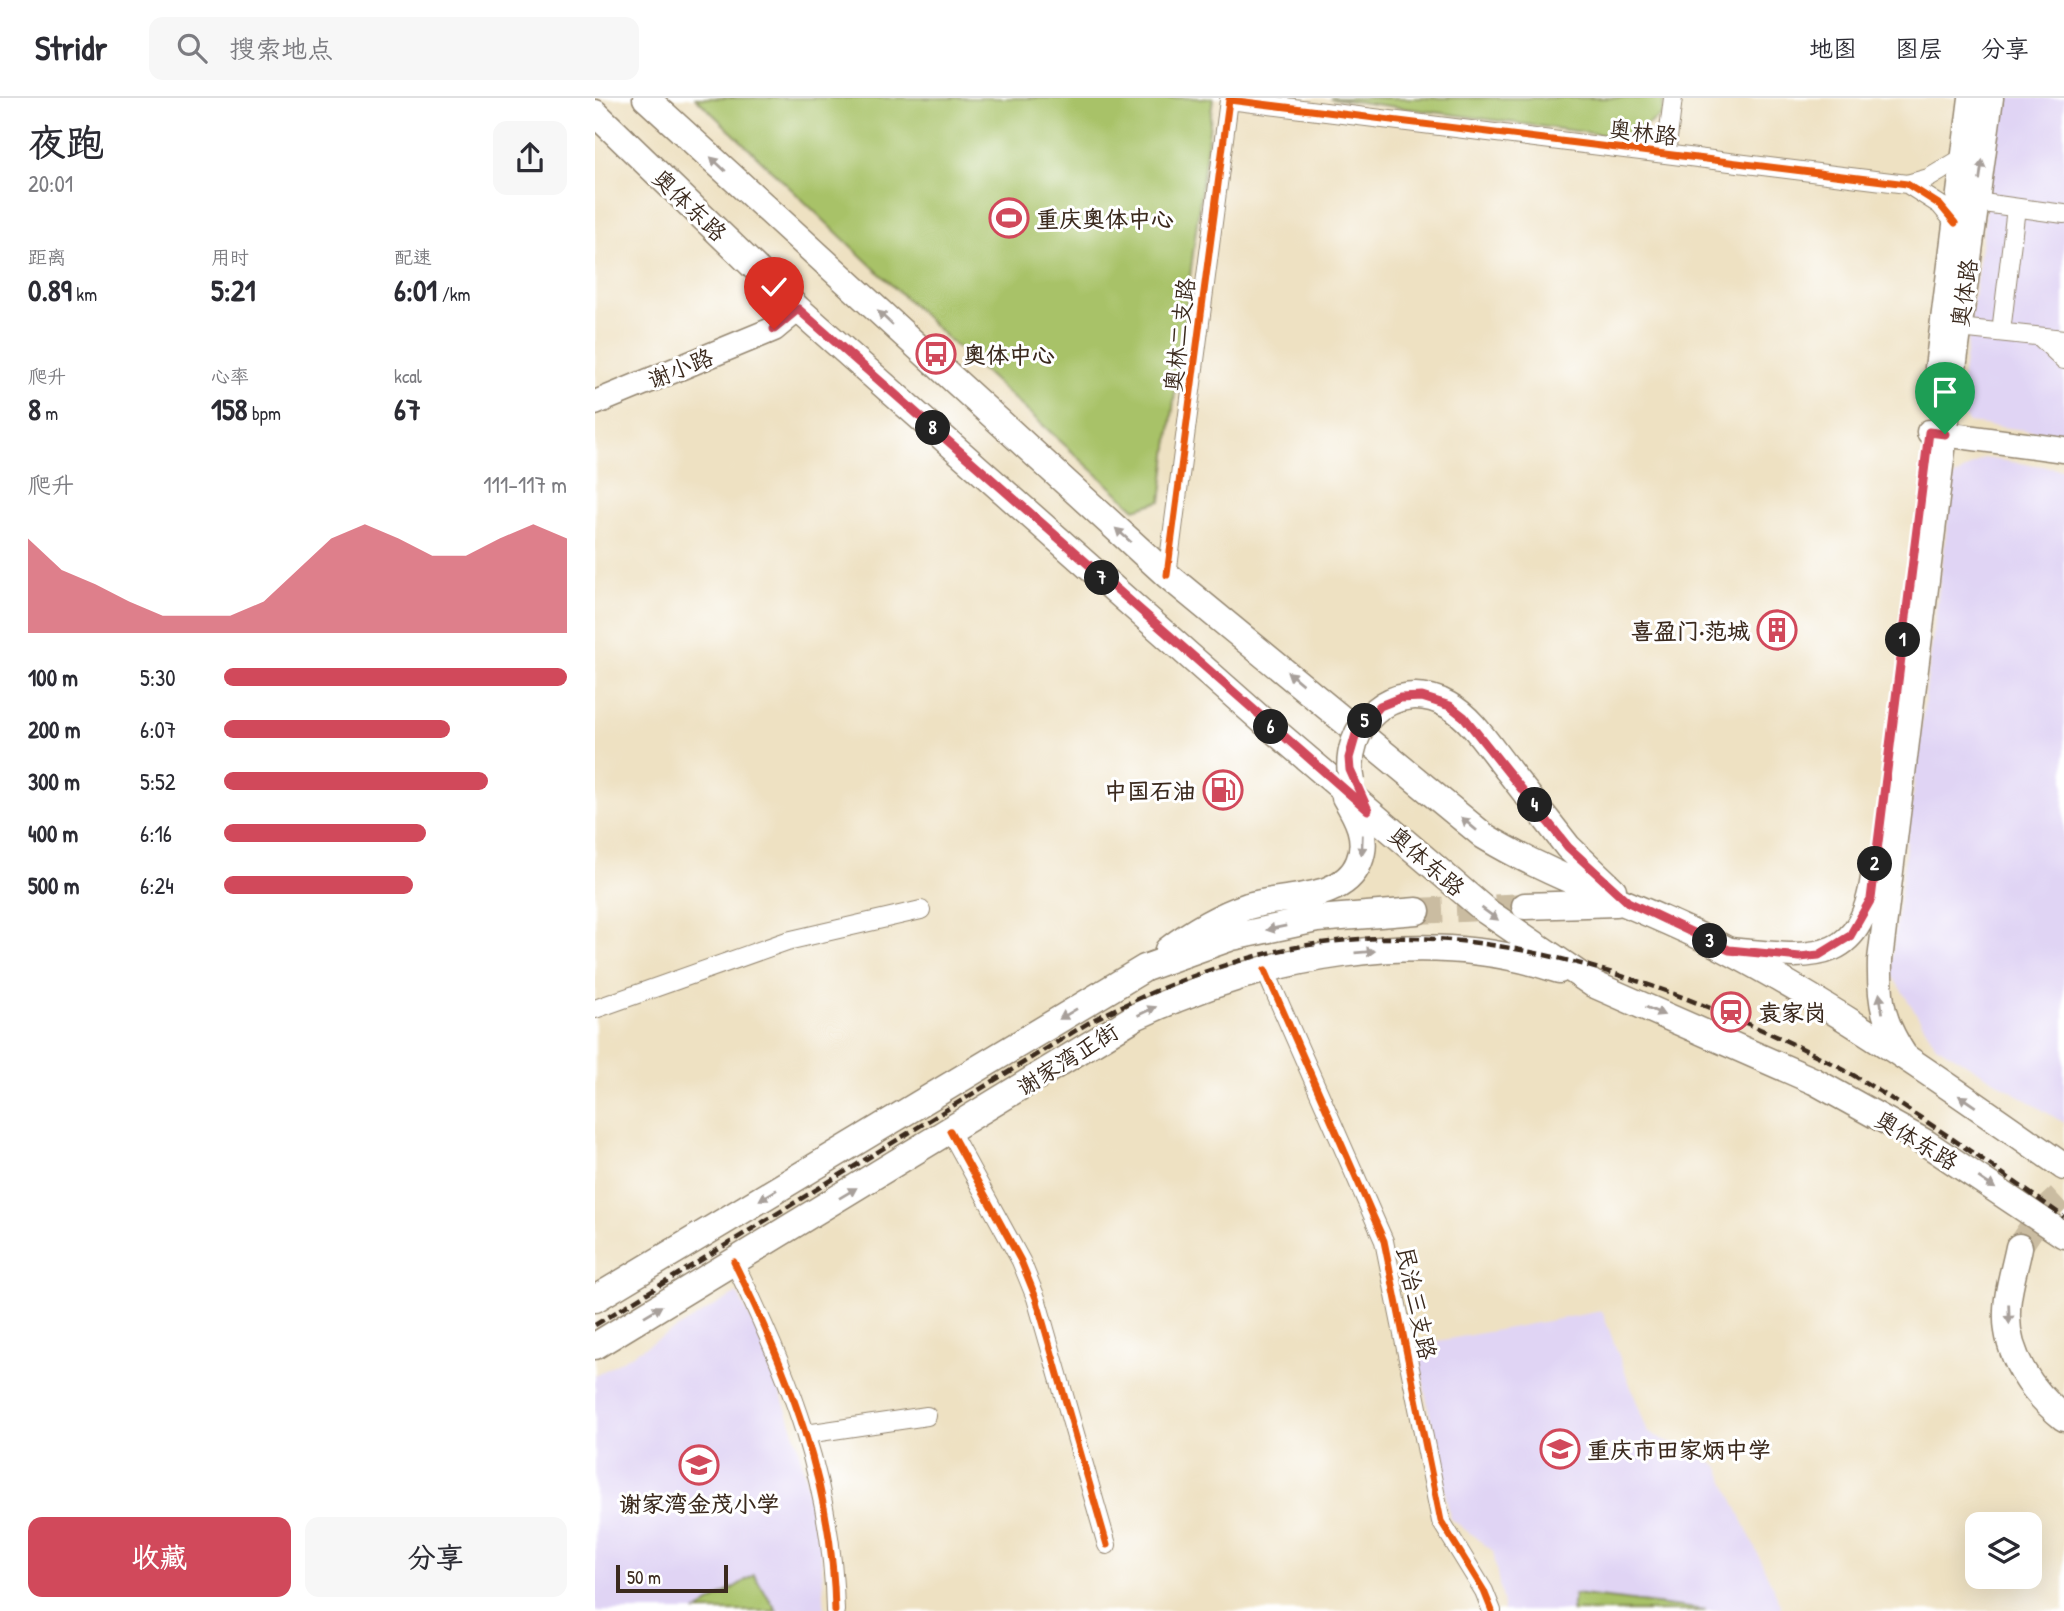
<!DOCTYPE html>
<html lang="zh">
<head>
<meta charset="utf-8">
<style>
  :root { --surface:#fff; --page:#f7f7f7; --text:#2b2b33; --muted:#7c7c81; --line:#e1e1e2; --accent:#d1495b }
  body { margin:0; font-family:"Patrick Hand","LXGW WenKai TC",sans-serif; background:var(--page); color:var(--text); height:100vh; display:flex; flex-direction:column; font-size:26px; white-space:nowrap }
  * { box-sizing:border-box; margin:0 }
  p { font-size:23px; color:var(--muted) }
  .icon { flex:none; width:38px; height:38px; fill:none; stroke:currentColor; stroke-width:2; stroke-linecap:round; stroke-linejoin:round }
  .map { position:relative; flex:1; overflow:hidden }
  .sheet { display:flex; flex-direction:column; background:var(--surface); width:595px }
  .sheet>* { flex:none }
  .buttons { position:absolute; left:1370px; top:1414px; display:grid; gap:14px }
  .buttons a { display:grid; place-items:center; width:77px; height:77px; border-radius:14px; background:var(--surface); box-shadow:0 7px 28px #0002; font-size:35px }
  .scale { position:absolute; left:21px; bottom:18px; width:112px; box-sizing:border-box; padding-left:7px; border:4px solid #3b2a1e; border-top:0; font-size:19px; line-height:24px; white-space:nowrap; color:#3b2a1e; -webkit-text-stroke:5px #fff; paint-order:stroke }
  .pin { position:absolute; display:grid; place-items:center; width:60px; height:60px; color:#fff; margin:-72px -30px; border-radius:50% 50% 50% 0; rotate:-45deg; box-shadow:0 0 7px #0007 }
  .pin .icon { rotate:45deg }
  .km { position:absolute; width:35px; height:35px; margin:-18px; border-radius:50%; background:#222; color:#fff; font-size:19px; line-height:35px; text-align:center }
  .round { display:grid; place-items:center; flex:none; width:74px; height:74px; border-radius:14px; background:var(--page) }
  .head { display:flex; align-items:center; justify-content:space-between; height:119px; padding:0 28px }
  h1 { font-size:38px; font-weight:700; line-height:52px }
  .metrics { display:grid; grid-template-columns:repeat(3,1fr); gap:10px; height:119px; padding:7px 28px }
  .metrics div { display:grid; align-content:center }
  .metrics b { font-size:30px; font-weight:700 }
  .metrics small { font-size:19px; font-weight:400 }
  .metrics p { font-size:19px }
  .chart { height:196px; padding:14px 28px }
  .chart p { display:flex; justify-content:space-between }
  .chart svg { width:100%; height:126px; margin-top:7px; fill:var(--accent); opacity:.7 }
  .primary-button { display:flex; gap:14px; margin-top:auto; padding:14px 28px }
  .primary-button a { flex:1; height:80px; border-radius:14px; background:var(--accent); color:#fff; font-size:28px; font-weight:700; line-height:80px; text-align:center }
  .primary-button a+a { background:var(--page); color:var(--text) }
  ul { padding:0 28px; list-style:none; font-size:23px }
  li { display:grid; grid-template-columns:112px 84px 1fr; align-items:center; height:52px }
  li i { height:18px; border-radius:9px; background:var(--accent) }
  header { display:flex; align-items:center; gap:42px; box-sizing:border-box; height:98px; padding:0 35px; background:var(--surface); border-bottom:2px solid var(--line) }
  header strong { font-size:33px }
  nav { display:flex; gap:38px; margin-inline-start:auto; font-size:24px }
  .search { width:490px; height:63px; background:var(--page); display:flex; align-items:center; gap:18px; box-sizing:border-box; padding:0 24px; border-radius:14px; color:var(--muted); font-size:26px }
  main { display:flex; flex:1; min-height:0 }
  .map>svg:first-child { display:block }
  .built { fill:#e0d4f4 }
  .green { fill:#a8c268; stroke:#727643; stroke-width:2 }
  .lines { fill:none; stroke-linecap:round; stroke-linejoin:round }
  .primary-tunnel { stroke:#cabca1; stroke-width:26; stroke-dasharray:26 13; stroke-linecap:butt }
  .street-casing { stroke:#948670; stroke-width:20 }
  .secondary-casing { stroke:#948670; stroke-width:27 }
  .primary-casing { stroke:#948670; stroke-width:29 }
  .street { stroke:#fff; stroke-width:18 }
  .secondary { stroke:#fff; stroke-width:24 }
  .primary { stroke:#fff; stroke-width:26 }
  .rail { stroke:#3b2a1e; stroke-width:4.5; stroke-dasharray:10 5; stroke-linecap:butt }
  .primary-bridge-casing { stroke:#948670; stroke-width:29; stroke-linecap:butt }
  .primary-bridge { stroke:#fff; stroke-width:26 }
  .cycleway-casing { stroke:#fff; stroke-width:11 }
  .cycleway { stroke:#e8590c; stroke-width:7 }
  .oneway { fill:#a79f9a }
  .route-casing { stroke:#fff; stroke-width:14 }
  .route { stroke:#d1495b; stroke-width:9 }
  .labels { text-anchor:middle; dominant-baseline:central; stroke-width:6; stroke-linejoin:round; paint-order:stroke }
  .street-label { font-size:23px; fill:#3b2a1e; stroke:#fff }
  .poi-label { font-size:23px; font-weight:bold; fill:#3b2a1e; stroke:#fff; text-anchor:start }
</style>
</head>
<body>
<header>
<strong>Stridr</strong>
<div class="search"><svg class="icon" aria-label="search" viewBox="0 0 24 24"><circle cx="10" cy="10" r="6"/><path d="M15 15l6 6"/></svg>搜索地点</div>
<nav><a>地图</a><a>图层</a><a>分享</a></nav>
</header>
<main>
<section class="sheet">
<div class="head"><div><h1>夜跑</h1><p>20:01</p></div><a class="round"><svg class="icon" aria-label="share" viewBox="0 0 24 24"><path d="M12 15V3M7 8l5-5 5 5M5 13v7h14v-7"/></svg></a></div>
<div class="metrics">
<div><p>距离</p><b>0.89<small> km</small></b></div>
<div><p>用时</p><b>5:21</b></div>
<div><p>配速</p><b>6:01<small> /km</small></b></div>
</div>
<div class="metrics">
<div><p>爬升</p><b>8<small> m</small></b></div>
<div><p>心率</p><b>158<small> bpm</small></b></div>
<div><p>kcal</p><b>67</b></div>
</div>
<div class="chart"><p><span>爬升</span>111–117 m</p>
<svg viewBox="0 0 160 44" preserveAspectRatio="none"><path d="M0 44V11L10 22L20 27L30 33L40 38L50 38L60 38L70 33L80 22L90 11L100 6L110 11L120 17L130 17L140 11L150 6L160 11V44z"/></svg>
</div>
<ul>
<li><b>100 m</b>5:30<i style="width:100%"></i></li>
<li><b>200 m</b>6:07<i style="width:66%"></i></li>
<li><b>300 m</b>5:52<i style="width:77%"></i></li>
<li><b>400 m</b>6:16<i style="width:59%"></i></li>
<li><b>500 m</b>6:24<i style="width:55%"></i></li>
</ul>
<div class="primary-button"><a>收藏</a><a>分享</a></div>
</section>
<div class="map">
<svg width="1469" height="1513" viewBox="0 0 1469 1513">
  <rect width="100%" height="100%" fill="#fff"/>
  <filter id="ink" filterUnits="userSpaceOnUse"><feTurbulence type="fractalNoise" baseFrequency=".0143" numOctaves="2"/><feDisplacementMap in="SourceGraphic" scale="14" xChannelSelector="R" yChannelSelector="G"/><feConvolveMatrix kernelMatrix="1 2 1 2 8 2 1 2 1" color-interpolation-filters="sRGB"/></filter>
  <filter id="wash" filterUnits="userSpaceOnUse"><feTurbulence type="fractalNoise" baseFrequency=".00686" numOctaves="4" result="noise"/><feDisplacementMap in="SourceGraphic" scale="28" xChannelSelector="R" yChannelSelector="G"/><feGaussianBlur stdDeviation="1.57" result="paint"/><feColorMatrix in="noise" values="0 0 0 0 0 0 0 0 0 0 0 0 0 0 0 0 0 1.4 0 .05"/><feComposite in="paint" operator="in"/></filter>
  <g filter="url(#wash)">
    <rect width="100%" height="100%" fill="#eee1c2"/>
    <path class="built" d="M1407,0h62v337l-95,-12 -11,-14z
      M1388,360l81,11v654l-128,-78 -46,-73 63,-494z
      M142,1195l25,46 35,102 23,99 5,71h-230v-235z
      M1007,1213l46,121 70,34 63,139 -1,6h-276l-11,-60 -43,-33 -34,-173z"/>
    <path class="green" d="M101,0h517l-52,403 -26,8 -189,-172z
      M735,0h334l-2,17 -35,23z
      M159,1477l23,36h-80z
      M979,1496l131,16v1h-133z"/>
  </g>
  <g filter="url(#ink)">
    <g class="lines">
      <path class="primary-tunnel" d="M822,813l108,-5
        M1424,1149l21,-32 24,-22"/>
      <g class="street-casing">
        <path id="street" d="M1071,56l7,-56
          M1312,86l22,-6 35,-21
          M1381,104l88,12
          M1364,230l105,11
          M1406,234l15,-124
          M1445,239l24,23
          M572,477l62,-475 678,84 33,21 15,18
          M670,872l119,271 57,280 43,70 8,20
          M0,911l192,-68 134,-31
          M355,1033l71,130 15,37 71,247
          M139,1164c55,112 99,222 101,349
          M211,1336l121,-18"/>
      </g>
      <g class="secondary-casing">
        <path id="secondary" d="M1342,270l34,-270
          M0,305l179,-74 24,-20
          M1334,334l135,18
          M1134,852c80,7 133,21 145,-80
          M1313,962c-25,-37 -29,-56 -28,-100l65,-526 46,-336"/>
      </g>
      <g class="primary-casing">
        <path id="primary" d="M51,0l521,477 317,261c77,47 165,72 245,115 117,62 227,140 335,216
          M0,15l203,196 465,412 223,190 107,73 221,97 112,62 138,92
          M912,671l61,78 45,43
          M930,808l91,-3
          M573,852c25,-19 51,-34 80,-44 35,-11 95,-4 111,-44 10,-24 -2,-45 -14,-65
          M1424,1149c-4,21 -12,44 -12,64 -2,44 25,81 57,107
          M0,1201l550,-331 87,-31 85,-18 100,-8
          M0,1248l540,-329c127,-60 288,-93 424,-47"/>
      </g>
      <use href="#street" class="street"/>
      <use href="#secondary" class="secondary"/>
      <use href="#primary" class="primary"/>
      <path class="rail" d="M0,1227l498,-305c72,-36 148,-66 229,-77 131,-18 256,13 378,61 52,21 104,43 153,71 73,44 142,93 211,142"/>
      <g class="primary-bridge-casing">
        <path id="primary-bridge" d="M757,684c-12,-56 42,-107 96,-77 24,13 42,43 59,64"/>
      </g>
      <use href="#primary-bridge" class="primary-bridge"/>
      <g class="cycleway-casing">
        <path id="cycleway" d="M572,477l62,-475 678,84 33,21 15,18
          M670,872l119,271 57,280 43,70 8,20
          M355,1033l71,130 15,37 71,247
          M139,1164c55,112 99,222 101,349"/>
      </g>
      <use href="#cycleway" class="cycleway"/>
    </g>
    <defs><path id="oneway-solid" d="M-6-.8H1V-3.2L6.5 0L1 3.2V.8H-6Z" transform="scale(1.75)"/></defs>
    <g class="oneway">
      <use href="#oneway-solid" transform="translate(123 66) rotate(-137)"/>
      <use href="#oneway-solid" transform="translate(1386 72) rotate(-82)"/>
      <use href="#oneway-solid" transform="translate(290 220) rotate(-137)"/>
      <use href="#oneway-solid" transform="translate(528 437) rotate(-138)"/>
      <use href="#oneway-solid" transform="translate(700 580) rotate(-140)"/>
      <use href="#oneway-solid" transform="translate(874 726) rotate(-140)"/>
      <use href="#oneway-solid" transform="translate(767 747) rotate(92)"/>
      <use href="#oneway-solid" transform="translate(895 816) rotate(36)"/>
      <use href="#oneway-solid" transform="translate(681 830) rotate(169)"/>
      <use href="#oneway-solid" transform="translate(770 854) rotate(-5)"/>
      <use href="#oneway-solid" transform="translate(1286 905) rotate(-99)"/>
      <use href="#oneway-solid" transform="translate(552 913) rotate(-25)"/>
      <use href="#oneway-solid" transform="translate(1060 913) rotate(24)"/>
      <use href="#oneway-solid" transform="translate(473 916) rotate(149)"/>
      <use href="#oneway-solid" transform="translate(1372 1003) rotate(-146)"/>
      <use href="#oneway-solid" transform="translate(1392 1085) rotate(34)"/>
      <use href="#oneway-solid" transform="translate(253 1095) rotate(-31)"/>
      <use href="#oneway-solid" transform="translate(173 1097) rotate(149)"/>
      <use href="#oneway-solid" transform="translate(58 1213) rotate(-31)"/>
      <use href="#oneway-solid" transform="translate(1414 1216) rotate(88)"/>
    </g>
  </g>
  <g class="lines" filter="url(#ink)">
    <g class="route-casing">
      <path id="route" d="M179,231l24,-20 570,501 -18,-40 -1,-12 7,-24 24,-28 20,-8 22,-1 28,9 14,11 104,130 60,55 101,48 71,7 19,-2 31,-19 21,-37 58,-467 16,2"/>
    </g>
    <use href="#route" class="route"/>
  </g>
  <defs>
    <g id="stadium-ring" transform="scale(2.0125)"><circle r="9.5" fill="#fff" stroke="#d1495b" stroke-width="1.5"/><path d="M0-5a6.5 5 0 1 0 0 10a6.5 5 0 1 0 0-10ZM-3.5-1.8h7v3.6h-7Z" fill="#d1495b"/></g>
    <g id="bus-ring" transform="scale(2.0125)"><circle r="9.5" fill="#fff" stroke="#d1495b" stroke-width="1.5"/><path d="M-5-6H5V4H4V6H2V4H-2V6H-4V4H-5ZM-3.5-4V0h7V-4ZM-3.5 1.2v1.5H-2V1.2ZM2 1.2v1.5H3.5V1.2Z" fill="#d1495b"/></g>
    <g id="building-ring" transform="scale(2.0125)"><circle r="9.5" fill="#fff" stroke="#d1495b" stroke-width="1.5"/><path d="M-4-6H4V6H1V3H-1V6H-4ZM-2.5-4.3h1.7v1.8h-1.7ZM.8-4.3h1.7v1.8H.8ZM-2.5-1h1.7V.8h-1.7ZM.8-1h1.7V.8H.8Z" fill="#d1495b"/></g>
    <g id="fuel-ring" transform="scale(2.0125)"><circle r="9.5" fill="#fff" stroke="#d1495b" stroke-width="1.5"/><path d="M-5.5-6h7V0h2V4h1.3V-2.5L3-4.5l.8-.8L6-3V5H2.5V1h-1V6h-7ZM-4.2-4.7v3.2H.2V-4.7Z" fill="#d1495b"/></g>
    <g id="station-ring" transform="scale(2.0125)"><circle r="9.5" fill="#fff" stroke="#d1495b" stroke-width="1.5"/><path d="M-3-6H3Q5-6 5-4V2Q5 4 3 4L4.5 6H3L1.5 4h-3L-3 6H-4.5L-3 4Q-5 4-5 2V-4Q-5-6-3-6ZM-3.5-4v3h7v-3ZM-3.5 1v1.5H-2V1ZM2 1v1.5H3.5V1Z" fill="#d1495b"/></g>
    <g id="school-ring" transform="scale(2.0125)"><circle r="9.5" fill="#fff" stroke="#d1495b" stroke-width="1.5"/><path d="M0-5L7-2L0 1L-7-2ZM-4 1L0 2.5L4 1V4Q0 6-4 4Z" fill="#d1495b"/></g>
  </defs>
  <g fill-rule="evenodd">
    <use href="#stadium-ring" x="414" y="120"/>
    <use href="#bus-ring" x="341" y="256"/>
    <use href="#building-ring" x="1182" y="532"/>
    <use href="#fuel-ring" x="628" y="692"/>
    <use href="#station-ring" x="1136" y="914"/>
    <use href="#school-ring" x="965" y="1351"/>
    <use href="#school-ring" x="104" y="1367"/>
  </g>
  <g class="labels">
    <g class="street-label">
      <text transform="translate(1048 34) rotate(7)">奥林路</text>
      <text transform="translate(95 107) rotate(44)">奥体东路</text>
      <text transform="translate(1369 195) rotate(-82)">奥体路</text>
      <text transform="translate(584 237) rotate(-83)">奥林二支路</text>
      <text transform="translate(85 270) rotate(-22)">谢小路</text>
      <text transform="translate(832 763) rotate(41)">奥体东路</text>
      <text transform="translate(472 961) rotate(-32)">谢家湾正街</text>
      <text transform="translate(1322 1042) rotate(31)">奥体东路</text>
      <text transform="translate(822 1205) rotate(78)">民治三支路</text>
    </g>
    <g class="poi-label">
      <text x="441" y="120">重庆奥体中心</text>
      <text x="368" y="256">奥体中心</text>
      <text x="1155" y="532" text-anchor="end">喜盈门·范城</text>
      <text x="601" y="692" text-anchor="end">中国石油</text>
      <text x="1163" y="914">袁家岗</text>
      <text x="992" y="1351">重庆市田家炳中学</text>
      <text x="104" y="1405" text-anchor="middle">谢家湾金茂小学</text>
    </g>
  </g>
</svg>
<div class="buttons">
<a><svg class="icon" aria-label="layers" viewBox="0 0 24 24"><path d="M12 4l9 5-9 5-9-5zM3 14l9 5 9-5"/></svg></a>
</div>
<div class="scale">50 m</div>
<div class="pin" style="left:1350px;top:336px;background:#1e9e55"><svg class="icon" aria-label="arrive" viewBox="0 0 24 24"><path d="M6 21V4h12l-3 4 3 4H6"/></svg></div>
<div class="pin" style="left:179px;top:231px;background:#d93025"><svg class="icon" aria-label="check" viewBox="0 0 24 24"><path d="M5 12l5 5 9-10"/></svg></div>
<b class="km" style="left:1308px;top:542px">1</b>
<b class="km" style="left:1280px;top:766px">2</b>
<b class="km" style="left:1115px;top:843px">3</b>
<b class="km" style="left:940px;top:707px">4</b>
<b class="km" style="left:770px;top:623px">5</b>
<b class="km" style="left:676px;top:629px">6</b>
<b class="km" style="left:507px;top:480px">7</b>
<b class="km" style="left:338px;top:330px">8</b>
</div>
</main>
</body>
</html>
